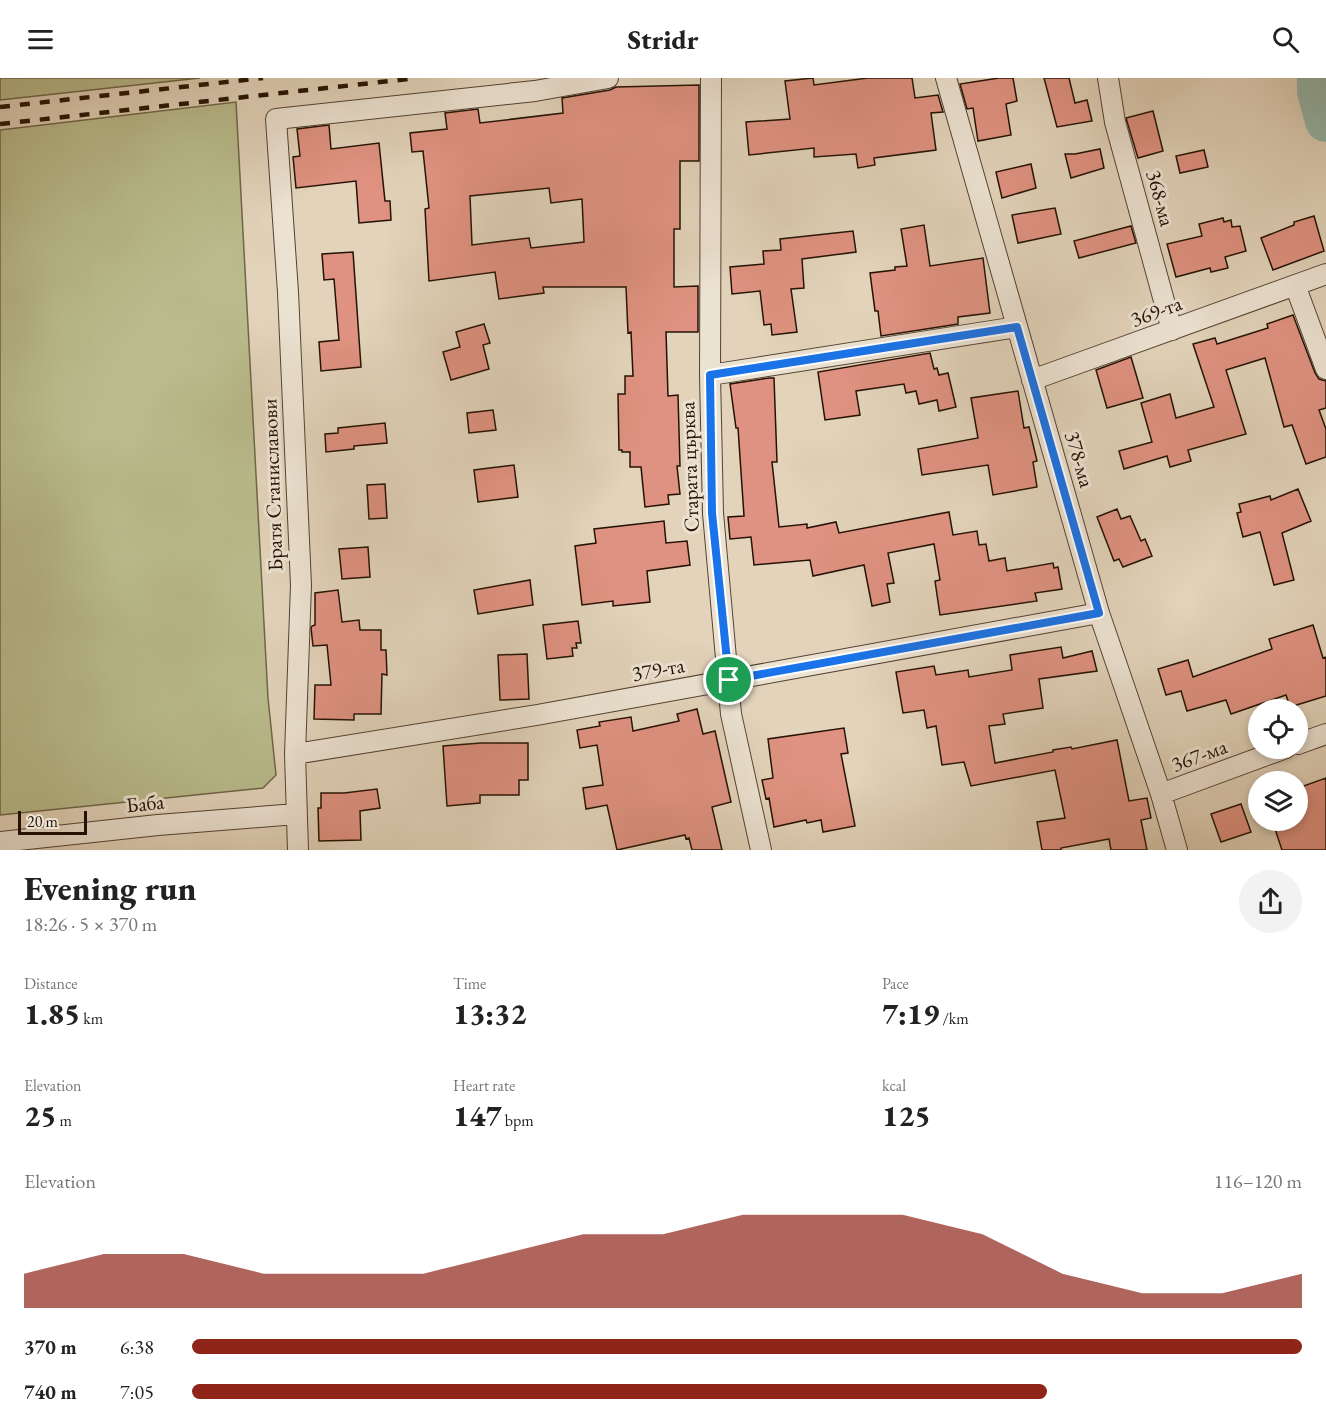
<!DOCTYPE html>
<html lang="en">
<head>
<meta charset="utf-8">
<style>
  :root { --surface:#fff; --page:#f2f2f2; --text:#222; --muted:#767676; --accent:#8f2418 }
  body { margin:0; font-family:"EB Garamond",serif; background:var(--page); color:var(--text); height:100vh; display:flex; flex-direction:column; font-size:22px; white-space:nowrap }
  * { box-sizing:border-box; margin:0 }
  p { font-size:20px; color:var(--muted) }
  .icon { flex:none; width:33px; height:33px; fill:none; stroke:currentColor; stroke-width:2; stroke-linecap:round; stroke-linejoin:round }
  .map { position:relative; height:772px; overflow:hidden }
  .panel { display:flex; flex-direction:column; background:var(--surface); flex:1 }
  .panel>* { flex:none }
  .buttons { position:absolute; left:1248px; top:621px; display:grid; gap:12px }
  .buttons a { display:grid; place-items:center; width:60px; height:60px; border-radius:50%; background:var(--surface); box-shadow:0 3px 9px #0003; font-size:30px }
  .scale { position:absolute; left:18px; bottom:15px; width:69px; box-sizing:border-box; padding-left:6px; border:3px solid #251204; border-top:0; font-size:16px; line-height:21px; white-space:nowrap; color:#251204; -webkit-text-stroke:4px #ece2d2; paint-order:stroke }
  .pin { position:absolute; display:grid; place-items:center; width:51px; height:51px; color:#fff; margin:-26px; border:3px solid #fff; border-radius:50%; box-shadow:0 2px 6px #0007 }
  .round { display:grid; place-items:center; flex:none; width:63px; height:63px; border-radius:32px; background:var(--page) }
  .summary { display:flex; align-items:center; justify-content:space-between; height:102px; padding:0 24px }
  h1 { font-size:33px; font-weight:800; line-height:45px }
  .metrics { display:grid; grid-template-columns:repeat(3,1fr); gap:9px; height:102px; padding:6px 24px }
  .metrics div { display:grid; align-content:center }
  .metrics b { font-size:30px; font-weight:800 }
  .metrics small { font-size:16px; font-weight:400 }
  .metrics p { font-size:16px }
  .chart { height:168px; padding:12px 24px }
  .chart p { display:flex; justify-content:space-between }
  .chart svg { width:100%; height:108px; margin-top:6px; fill:var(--accent); opacity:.7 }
  ul { padding:0 24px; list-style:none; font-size:20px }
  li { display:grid; grid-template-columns:96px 72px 1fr; align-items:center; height:45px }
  li i { height:15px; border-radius:8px; background:var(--accent) }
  header { display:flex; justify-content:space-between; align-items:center; height:78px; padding:0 24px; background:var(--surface); font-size:27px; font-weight:800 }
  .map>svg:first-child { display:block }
  .green { fill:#b9bb8c; stroke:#6f6648; stroke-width:1.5 }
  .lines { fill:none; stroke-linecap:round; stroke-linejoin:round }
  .river { stroke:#95b8ac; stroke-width:42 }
  .building { fill:#df9281; stroke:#251204; stroke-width:1.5; fill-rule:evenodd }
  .minor-casing { stroke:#544232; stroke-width:22 }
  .minor { stroke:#ece2d2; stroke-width:20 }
  .rail { stroke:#251204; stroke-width:4.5; stroke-dasharray:10 10; stroke-linecap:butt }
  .route-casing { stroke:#fff; stroke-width:12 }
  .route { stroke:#1a73e8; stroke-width:8 }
  .labels { text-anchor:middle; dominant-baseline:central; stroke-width:6; stroke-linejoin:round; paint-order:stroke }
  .street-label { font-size:21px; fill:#251204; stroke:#ece2d2 }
</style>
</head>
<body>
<header><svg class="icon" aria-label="menu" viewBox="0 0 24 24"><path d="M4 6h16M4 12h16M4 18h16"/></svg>Stridr<svg class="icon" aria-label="search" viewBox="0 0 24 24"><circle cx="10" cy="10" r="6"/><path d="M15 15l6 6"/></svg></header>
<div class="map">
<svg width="1326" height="772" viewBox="0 0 1326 772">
  <rect width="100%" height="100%" fill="#e2d3ba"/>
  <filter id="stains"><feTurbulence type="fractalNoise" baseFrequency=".00333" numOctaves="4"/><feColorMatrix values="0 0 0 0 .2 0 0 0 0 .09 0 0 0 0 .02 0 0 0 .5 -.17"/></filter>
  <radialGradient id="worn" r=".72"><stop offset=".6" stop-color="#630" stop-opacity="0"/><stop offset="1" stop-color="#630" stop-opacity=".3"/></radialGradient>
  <path class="green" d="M0,0h200l-200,22z
    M236,24l32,596 8,77 -13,13 -263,27v-685z"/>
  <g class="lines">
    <path class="river" d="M1318,0v14l8,29"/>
  </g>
  <path class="building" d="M813,0l1,7 54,-7h44l3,20 23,-3 5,17 -12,1 5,37 -62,8 1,7 -17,3 -2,-14 -42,3v-9l-65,7 -3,-33 44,-3 -5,-38z
    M999,0h14l4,23 -11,3 5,31 -33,6 -5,-33 -6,1 -7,-25z
    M1044,0h25l6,25 12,-3 5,21 -35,6z
    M699,7v76h-19v68h-6v58l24,-1v46h-32l2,64 10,-1 2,71h-3l3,28 -12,1 1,9 -24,3 -4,-40h-11v-15h-8v-2h-3l-1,-56h7v-18h8l-2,-44 -3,1 -2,-46h-83l1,6 -45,6 -4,-27 -66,9 -4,-72 4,-1 -6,-57 -11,1 -2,-19 37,-4 -2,-16 33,-4 2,14 83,-10 -1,-15 48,-8 6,-3zM549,110l2,15 31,-4 2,43 -53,6 -2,-10 -57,7 -2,-49z
    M1153,33l10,40 -25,7 -12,-40z
    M329,47l2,24 48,-6 6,58h5l1,19 -32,3 -3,-42 -60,7 -3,-31 7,-1 -3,-27z
    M1100,71l4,19 -33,10 -6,-24h10z
    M1204,72l4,17 -28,6 -4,-17z
    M1031,86l5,24 -34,10 -6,-26z
    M1055,130l6,26 -43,9 -6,-28z
    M1314,138l10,35 -51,19 -12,-32 33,-13v-3z
    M1223,140l1,4 7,-2 1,7 8,-1 6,25 -21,6 3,11 -17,4 -1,-4 -34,9 -9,-33 35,-8 -3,-12z
    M924,147l6,41 53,-8 7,55 -32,4v7l-77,12 -3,-25h-3l-5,-38 25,-3v-3l12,-1 -6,-37z
    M1131,148l5,17 -57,15 -5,-17z
    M853,153l3,21 -54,7 2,29 -13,1 6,43 -25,3 -1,-11 -7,1 -4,-34 -28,3 -2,-27 34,-3 -1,-13 18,-1 -1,-11z
    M353,174l8,115 -40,4 -2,-29 20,-2 -5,-61 -10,1 -2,-26z
    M1293,237l22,58 4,6 7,2v27l-7,2 7,19v28l-20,7 -14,-39 -8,2 -19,-69 -39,12 20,64 -58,16 3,11 -21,6 -3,-11 -43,13 -5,-18 33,-9 -11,-39 29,-9 6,24 38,-11 -21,-63 22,-6 2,6 51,-16 -1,-4z
    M484,246l6,19 -7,2 6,24 -38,11 -8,-28 17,-5 -4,-15z
    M930,275l4,16 3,-1 2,7 9,-2 8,34 -17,4 -2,-11 -18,4 -3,-13 -10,2 -2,-9 -48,7 4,24 -35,5 -7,-48z
    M1131,279l12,41 -36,10 -11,-38z
    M769,300h5l3,84h-5l7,65 28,-3v4l29,-6 3,11 110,-21 4,23 24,-4 2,14 7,-1 3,17 16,-3 2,13 46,-8 1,5 4,-1 4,22 -27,4 2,8 -97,14 -5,-34 5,-1 -6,-36 -46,9 6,30 -7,1 3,18 -18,4 -8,-41 -51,11 -3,-16 -56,5 -3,-28 -21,2 -2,-22 16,-1 -6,-88h-2l-6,-44z
    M1018,313l6,37 5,-1 8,34 -4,1 4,25 -44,8 -5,-30 -66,10 -4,-26 60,-11 -7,-40z
    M493,332l3,20 -27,3 -2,-20z
    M385,345l2,20 -33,3v3l-28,3 -1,-18 13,-1v-5z
    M514,387l4,32 -40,5 -4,-32z
    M385,406l2,34 -18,1 -2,-34z
    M1298,411l13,32 -29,12 12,47 -20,5 -14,-53 -17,5 -6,-24 4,-1 -2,-8 31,-8 1,4z
    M1117,431l4,10 9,-3 11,25 4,-2 7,17 -29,11 -4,-8 -5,2 -17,-44z
    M664,443l2,22 21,-2 3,24 -43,6 3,31 -37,4v-5l-31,4 -7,-59 21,-3 -2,-14z
    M368,469l2,30 -28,2 -3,-30z
    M530,502l3,25 -55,9 -4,-24z
    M338,512l4,32 17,-2 1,10h21v20h5l1,25 -5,-1 -1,40h-27v6l-40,-1 1,-34h16l-4,-40 -14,1 -2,-18 1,-2 3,-1v-32z
    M578,543l3,22h-5l1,5h-5l1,8 -26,3 -4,-34z
    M1313,547l10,33 3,-1v39l-36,11 -4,-12 -55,19 -5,-14 -39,11 -6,-20 -15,4 -8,-26 30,-9 5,17 79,-28 -3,-10z
    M1061,569l2,11 29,-7 5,20 -58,8 4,29 -40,6 2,10 -16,2 6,37 58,-11v-2l18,-3 1,2 45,-9 12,61 18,-3 4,20 -10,2 6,30h-36l-2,-11 -48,9v2h-19l-5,-28 28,-4 -10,-48 -84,16 -7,-24 -22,3 -6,-39 -9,2 -3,-18 -21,3 -7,-41 38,-6 2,9 32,-5 1,7 43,-7 -2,-15z
    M527,576l2,45 -29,1 -2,-45z
    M697,631l6,25 12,-3 16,71 -19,5 10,43h-30l-3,-12 -3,1 -1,-4 -68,15 -10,-45 -21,4 -3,-21 20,-3 -6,-40 -17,3 -3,-18 23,-4 -1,-4 32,-5 2,14 46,-10 -2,-7z
    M844,650l4,25 -7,1 14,72 -32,6 -2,-12 -14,3 -1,-3 -32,7 -5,-29 -3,1 -4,-19 11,-2 -5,-39z
    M481,665h47v37h-9v15h-39v8l-33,3 -4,-60z
    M1326,700v72h-44l-10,-30h26v-32z
    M377,711l3,19 -20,3 1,29 -42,1 -1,-33h3v-15h23z
    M1241,726l10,28 -30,10 -10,-28z"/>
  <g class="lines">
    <g class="minor-casing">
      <path id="minor" d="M711,0l-1,297 3,138 18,201 30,136
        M946,0l153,535 62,181 16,56
        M1108,0l7,44 57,208
        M1295,207l31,84
        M710,297l307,-48
        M1032,302l294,-106
        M1298,666l28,-10
        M295,676l242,-39 562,-102
        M1161,716l125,-46
        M0,764l158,-17 138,-11
        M298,772l-3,-96 6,-169 -13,-293 -12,-173 259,-28 73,-13"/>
    </g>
    <use href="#minor" class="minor"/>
    <path class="rail" d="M0,29l263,-29
      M0,46l417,-46"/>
  </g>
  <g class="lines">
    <g class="route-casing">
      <path id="route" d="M1017,249l82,286 -370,67 -17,-167 -2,-138z"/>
    </g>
    <use href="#route" class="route"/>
  </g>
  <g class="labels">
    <g class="street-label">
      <text transform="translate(1161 120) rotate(75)">368-ма</text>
      <text transform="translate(1156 233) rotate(-20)">369-та</text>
      <text transform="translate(1080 381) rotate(74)">378-ма</text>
      <text transform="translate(689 389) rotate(-92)">Старата църква</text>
      <text transform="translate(272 407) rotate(-92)">Братя Станиславови</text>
      <text transform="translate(658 591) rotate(-10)">379-та</text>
      <text transform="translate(1199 677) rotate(-20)">367-ма</text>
      <text transform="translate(145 725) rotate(-6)">Баба</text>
    </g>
  </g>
  <rect width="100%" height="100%" filter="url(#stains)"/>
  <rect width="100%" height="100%" fill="url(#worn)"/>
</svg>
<div class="buttons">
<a><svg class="icon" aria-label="locate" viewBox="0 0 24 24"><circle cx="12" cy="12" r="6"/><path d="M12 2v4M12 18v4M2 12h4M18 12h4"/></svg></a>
<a><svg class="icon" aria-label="layers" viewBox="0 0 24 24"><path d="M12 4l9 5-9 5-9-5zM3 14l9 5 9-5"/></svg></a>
</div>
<div class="scale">20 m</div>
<div class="pin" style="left:729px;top:602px;background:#1e9e55"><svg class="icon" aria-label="arrive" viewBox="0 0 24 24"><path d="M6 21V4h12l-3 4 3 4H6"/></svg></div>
</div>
<section class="panel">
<div class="summary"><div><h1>Evening run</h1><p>18:26 · 5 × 370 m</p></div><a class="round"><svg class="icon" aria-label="share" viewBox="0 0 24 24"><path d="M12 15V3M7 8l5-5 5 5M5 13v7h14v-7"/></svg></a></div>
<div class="metrics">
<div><p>Distance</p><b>1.85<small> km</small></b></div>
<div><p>Time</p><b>13:32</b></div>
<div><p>Pace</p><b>7:19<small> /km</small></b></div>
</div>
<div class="metrics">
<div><p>Elevation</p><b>25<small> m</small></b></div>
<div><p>Heart rate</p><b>147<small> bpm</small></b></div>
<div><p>kcal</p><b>125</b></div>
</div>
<div class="chart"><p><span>Elevation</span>116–120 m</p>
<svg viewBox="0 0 160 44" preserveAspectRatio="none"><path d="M0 44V30L10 22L20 22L30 30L40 30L50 30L60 22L70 14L80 14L90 6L100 6L110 6L120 14L130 30L140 38L150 38L160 30V44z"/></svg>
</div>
<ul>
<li><b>370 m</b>6:38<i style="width:100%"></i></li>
<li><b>740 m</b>7:05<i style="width:77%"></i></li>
</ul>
</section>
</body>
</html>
